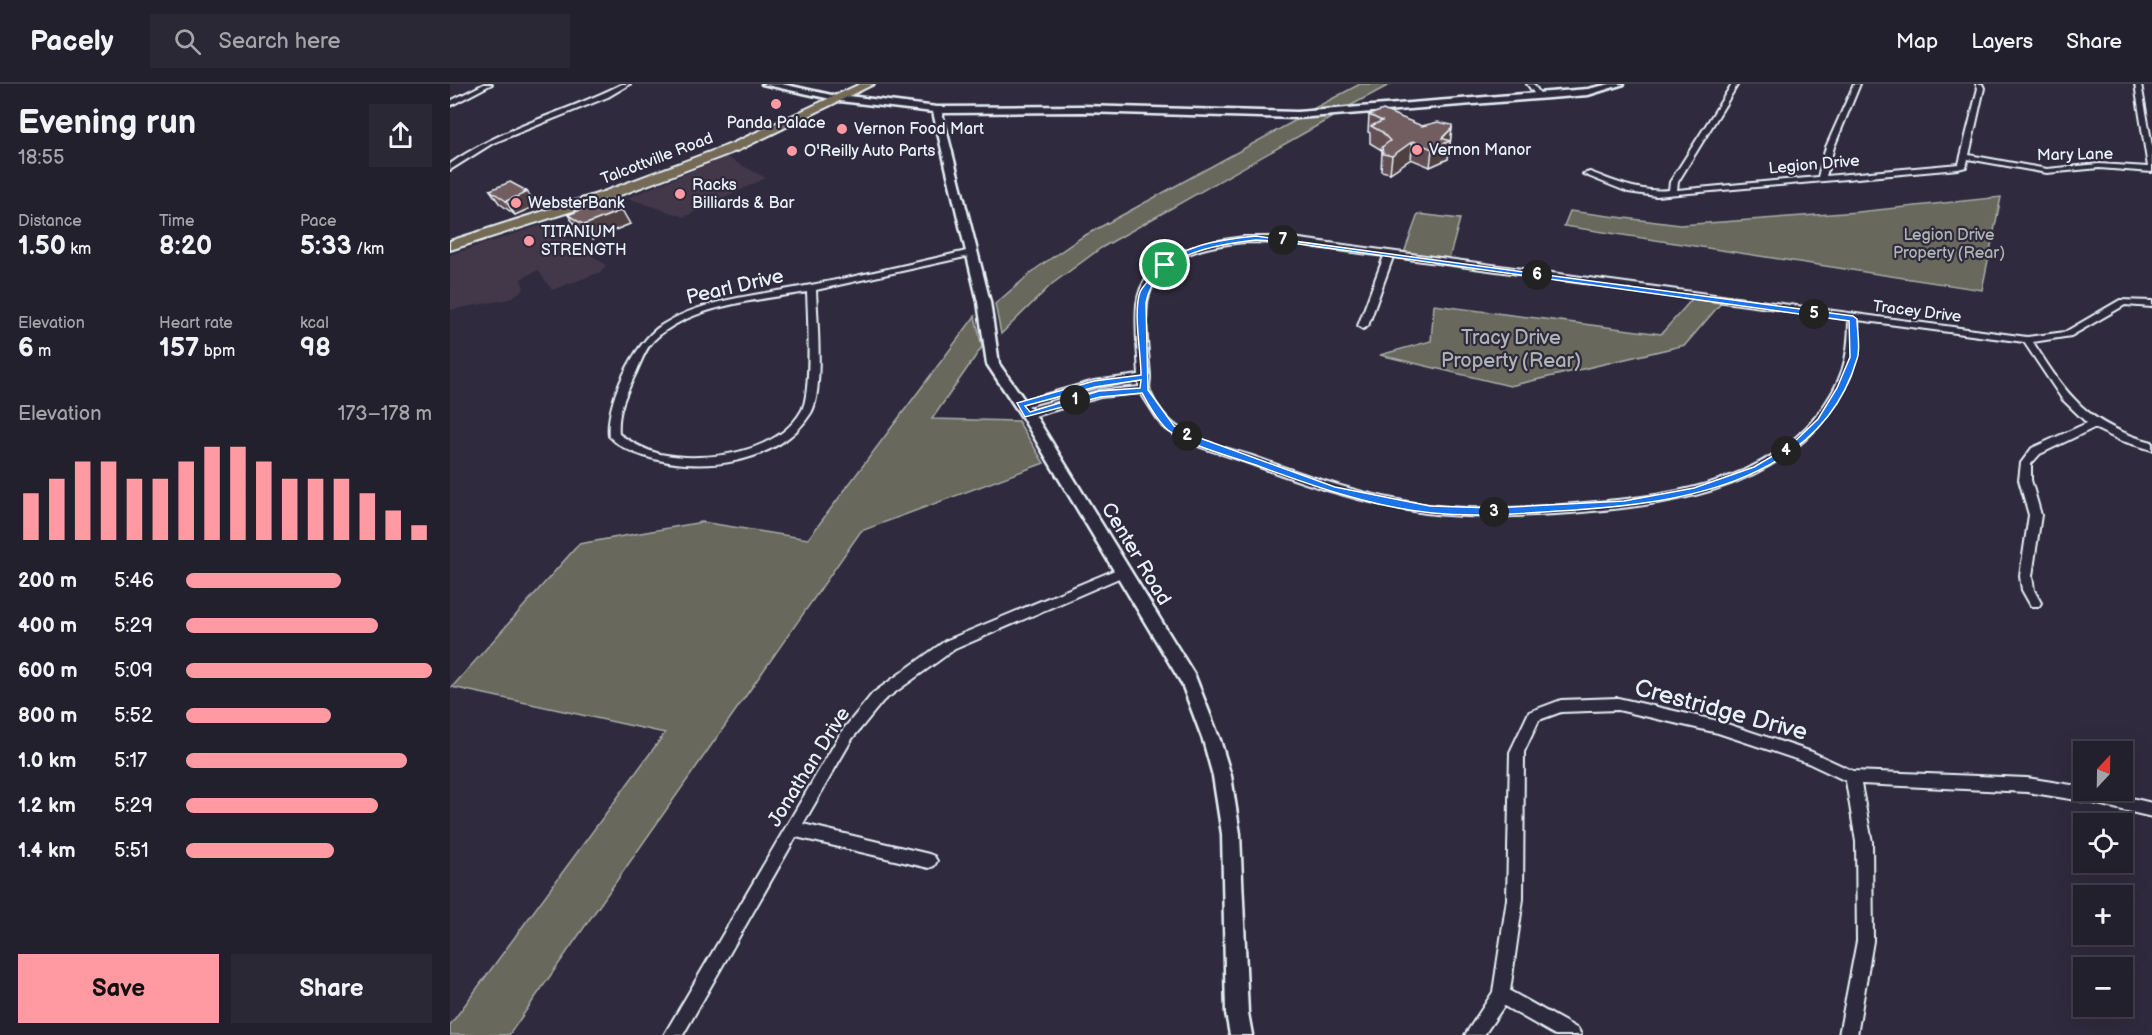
<!DOCTYPE html>
<html lang="en">
<head>
<meta charset="utf-8">
<style>
  :root { --surface:#23202e; --page:#2b2836; --text:#f1f3f6; --muted:#a3a3aa; --line:#403e4a; --accent:#ff9aa2 }
  body { margin:0; font-family:"Balsamiq Sans",sans-serif; background:var(--page); color:var(--text); height:100vh; display:flex; flex-direction:column; font-size:22px; white-space:nowrap }
  * { box-sizing:border-box; margin:0 }
  p { font-size:20px; color:var(--muted) }
  .icon { flex:none; width:33px; height:33px; fill:none; stroke:currentColor; stroke-width:2; stroke-linecap:round; stroke-linejoin:round }
  .map { position:relative; flex:1; overflow:hidden }
  .drawer { display:flex; flex-direction:column; background:var(--surface); width:450px }
  .drawer>* { flex:none }
  .needle { width:39px; rotate:22deg }
  .controls { position:absolute; left:1623px; top:657px; display:grid; gap:12px }
  .controls a { display:grid; place-items:center; width:60px; height:60px; border-radius:0px; background:var(--surface); box-shadow:0 6px 24px #0002,0 0 0 2px var(--line); font-size:30px }
  .pin { position:absolute; display:grid; place-items:center; width:51px; height:51px; color:#fff; margin:-26px; border:3px solid #fff; border-radius:50%; box-shadow:0 2px 6px #0007 }
  .km { position:absolute; width:30px; height:30px; margin:-15px; border-radius:50%; background:#222; color:#fff; font-size:16px; line-height:30px; text-align:center }
  .round { display:grid; place-items:center; flex:none; width:63px; height:63px; border-radius:0px; background:var(--page) }
  .head { display:flex; align-items:center; justify-content:space-between; height:102px; padding:0 18px }
  h1 { font-size:33px; font-weight:700; line-height:45px }
  .metrics { display:grid; grid-template-columns:repeat(3,1fr); gap:9px; height:102px; padding:6px 18px }
  .metrics div { display:grid; align-content:center }
  .metrics b { font-size:26px; font-weight:700 }
  .metrics small { font-size:16px; font-weight:400 }
  .metrics p { font-size:16px }
  .chart { height:168px; padding:12px 18px }
  .chart p { display:flex; justify-content:space-between }
  .chart svg { width:100%; height:108px; margin-top:6px; stroke:var(--accent); stroke-width:6 }
  .action { display:flex; gap:12px; margin-top:auto; padding:12px 18px }
  .action a { flex:1; height:69px; border-radius:0px; background:var(--accent); color:#111; font-size:24px; font-weight:700; line-height:69px; text-align:center }
  .action a+a { background:var(--page); color:var(--text) }
  ul { padding:0 18px; list-style:none; font-size:20px }
  li { display:grid; grid-template-columns:96px 72px 1fr; align-items:center; height:45px }
  li i { height:15px; border-radius:8px; background:var(--accent) }
  header { display:flex; align-items:center; gap:36px; box-sizing:border-box; height:84px; padding:0 30px; background:var(--surface); border-bottom:2px solid var(--line) }
  header strong { font-size:28px }
  nav { display:flex; gap:33px; margin-inline-start:auto; font-size:21px }
  .search { width:420px; height:54px; background:var(--page); display:flex; align-items:center; gap:15px; box-sizing:border-box; padding:0 21px; border-radius:0px; color:var(--muted); font-size:22px }
  main { display:flex; flex:1; min-height:0 }
  .map>svg:first-child { display:block }
  .built { fill:#433948 }
  .green { fill:#68695b; stroke:#a8adaa; stroke-width:1.5 }
  .lines { fill:none; stroke-linecap:round; stroke-linejoin:round }
  .minor-casing { stroke:#e8f1f8; stroke-width:4 }
  .tertiary-casing { stroke:#e8f1f8; stroke-width:5 }
  .secondary-casing { stroke:#e8f1f8; stroke-width:5 }
  .primary-casing { stroke:#e8f1f8; stroke-width:4 }
  .minor { fill:#2f2a3d; fill-rule:evenodd }
  .tertiary { fill:#2f2a3d; fill-rule:evenodd }
  .secondary { fill:#2f2a3d; fill-rule:evenodd }
  .primary { fill:#756a55; fill-rule:evenodd }
  .wall { fill:#625053; stroke:#e8f1f8; stroke-width:1.5 }
  .shaded-wall { fill:#504143; stroke:#e8f1f8; stroke-width:1.5 }
  .building { fill:#725d60; stroke:#e8f1f8; stroke-width:1.5 }
  .route { fill:#1a73e8; stroke:#fff; stroke-width:1.5; fill-rule:evenodd }
  .poi-dot { fill:#ff9aa2; stroke:#2f2a3d; stroke-width:2 }
  .labels { text-anchor:middle; dominant-baseline:central; stroke-width:4.5; stroke-linejoin:round; paint-order:stroke }
  .far-poi-label { font-size:16px; fill:#e8f1f8; stroke:#2f2a3d; text-anchor:start }
  .far-street-label { font-size:16px; fill:#e8f1f8; stroke:#2f2a3d }
  .far-park-label { font-size:16px; fill:#aeb4b1; stroke:#2f2a3d }
  .street-label { font-size:20px; fill:#e8f1f8; stroke:#2f2a3d }
  .park-label { font-size:20px; fill:#aeb4b1; stroke:#2f2a3d }
  .near-street-label { font-size:24px; fill:#e8f1f8; stroke:#2f2a3d }
</style>
</head>
<body>
<header>
<strong>Pacely</strong>
<div class="search"><svg class="icon" aria-label="search" viewBox="0 0 24 24"><circle cx="10" cy="10" r="6"/><path d="M15 15l6 6"/></svg>Search here</div>
<nav><a>Map</a><a>Layers</a><a>Share</a></nav>
</header>
<main>
<section class="drawer">
<div class="head"><div><h1>Evening run</h1><p>18:55</p></div><a class="round"><svg class="icon" aria-label="share" viewBox="0 0 24 24"><path d="M12 15V3M7 8l5-5 5 5M5 13v7h14v-7"/></svg></a></div>
<div class="metrics">
<div><p>Distance</p><b>1.50<small> km</small></b></div>
<div><p>Time</p><b>8:20</b></div>
<div><p>Pace</p><b>5:33<small> /km</small></b></div>
</div>
<div class="metrics">
<div><p>Elevation</p><b>6<small> m</small></b></div>
<div><p>Heart rate</p><b>157<small> bpm</small></b></div>
<div><p>kcal</p><b>98</b></div>
</div>
<div class="chart"><p><span>Elevation</span>173–178 m</p>
<svg viewBox="0 0 160 44" preserveAspectRatio="none"><path d="M5 44V25M15 44V19M25 44V12M35 44V12M45 44V19M55 44V19M65 44V12M75 44V6M85 44V6M95 44V12M105 44V19M115 44V19M125 44V19M135 44V25M145 44V32M155 44V38"/></svg>
</div>
<ul>
<li><b>200 m</b>5:46<i style="width:63%"></i></li>
<li><b>400 m</b>5:29<i style="width:78%"></i></li>
<li><b>600 m</b>5:09<i style="width:100%"></i></li>
<li><b>800 m</b>5:52<i style="width:59%"></i></li>
<li><b>1.0 km</b>5:17<i style="width:90%"></i></li>
<li><b>1.2 km</b>5:29<i style="width:78%"></i></li>
<li><b>1.4 km</b>5:51<i style="width:60%"></i></li>
</ul>
<div class="action"><a>Save</a><a>Share</a></div>
</section>
<div class="map">
<svg width="1702" height="951" viewBox="0 0 1702 951">
  <rect width="100%" height="100%" fill="#2f2a3d"/>
  <filter id="ink" filterUnits="userSpaceOnUse"><feTurbulence type="fractalNoise" baseFrequency=".0167" numOctaves="2"/><feDisplacementMap in="SourceGraphic" scale="12" xChannelSelector="R" yChannelSelector="G"/><feConvolveMatrix kernelMatrix="1 2 1 2 8 2 1 2 1" color-interpolation-filters="sRGB"/></filter>
  <g filter="url(#ink)">
    <path class="built" d="M276,73l40,21 -82,39 -57,-19z
      M95,140l61,41 -5,7 -49,18 -14,-20 -17,9 3,10 -15,10 -59,11v-55z"/>
    <path class="green" d="M910,0h31l-43,23 -37,3z
      M886,31l-235,133 -49,36 -51,50 -6,-30 42,-36 45,-31 216,-118z
      M1551,113l-19,93 -418,-64 6,-15 110,14 178,-13z
      M968,130l42,5 -11,40 -45,-6z
      M1243,214l29,4 -37,43 -175,41 -130,-31 51,-14 3,-36 227,29z
      M525,232l7,31 -50,72 86,2 26,42 -183,68 -352,504h-59v-10l215,-292 -213,-46 127,-143 123,-22 106,17z"/>
    <g class="lines">
      <g class="minor-casing">
        <path id="minor" d="M34,0h8l-42,22v-5z
          M172,0h8l-22,13 -115,46 -43,27v-6c52,-37 115,-51 172,-80z
          M1077,0h6l9,12 -1,1h-4z
          M1282,0h6l-60,98 -1,8 141,-13 8,-30 28,-63h6l-26,63 -8,29 133,-12 19,-76 -2,-4h6l2,4 -15,67 78,14 52,-5 49,3 -13,-83h6l11,62v26l-53,-4 -52,5 -79,-14 -2,8 -8,2 -302,27 -28,-4 -45,-18 7,-2c26,10 51,21 79,18l1,-8z
          M794,153h41l742,100 38,-5 55,-32 32,1v6l-27,-2 -54,31 -38,6c34,54 55,83 119,100v8l-33,-10 -25,-12 -54,26 -9,10v16l10,35 -9,61 2,14 7,13 -2,3h-8l-9,-16 -2,-14 9,-61 -10,-35 2,-17 11,-15 55,-25 -25,-24 -38,-57 -166,-22c2,35 -7,65 -29,93 -60,80 -164,92 -258,100 -48,3 -97,6 -145,0 -64,-9 -123,-30 -183,-52 -20,-7 -40,-12 -60,-21l-21,-14 -21,-33 -41,4 -72,21 -5,-3 1,-2 75,-22 40,-4v-6l-44,6 -75,21 -4,-1 -1,-2 1,-2 78,-22 45,-6c-1,-23 -4,-48 -2,-71 6,-50 66,-62 107,-67zM794,158l41,1 99,13 -26,70 5,3 5,-3 25,-69 456,62c0,40 -7,64 -32,96 -56,72 -158,82 -243,89 -48,4 -98,7 -146,1 -61,-8 -118,-28 -176,-49 -24,-8 -51,-13 -73,-28 -12,-8 -23,-22 -29,-36 -2,-5 0,-9 0,-15 -1,-23 -6,-49 -3,-72 1,-13 9,-28 19,-37 21,-19 51,-23 78,-26z
          M521,166l3,1v4l-158,35c1,27 8,102 -5,123 -32,52 -113,61 -167,43 -13,-4 -26,-10 -35,-20 -4,-32 25,-94 53,-111 43,-27 100,-30 149,-40 53,-10 107,-23 160,-35zM357,208c1,24 5,99 -5,118 -24,44 -98,53 -142,44 -15,-4 -28,-11 -41,-20 -2,-21 6,-38 15,-57 6,-12 10,-27 20,-37 36,-35 105,-40 153,-48z
          M672,483l4,2 2,3 -2,3 -171,74 -72,52 -31,38 -49,85 126,30 5,2 3,5 -3,5 -5,2 -133,-31 -113,198h-19l178,-304 31,-38 72,-52z
          M1168,614l100,23 94,31 41,19 174,7 57,9v3h14l54,13v14l-63,-15 -62,-10 -166,-8 11,58 1,99 -16,94h-18l18,-94 -1,-99 -10,-61 -38,-18 -90,-30 -100,-23 -57,2 -22,8 -15,32 -1,147 -13,92 68,38 3,6h-26l-51,-29 -20,29h-19l28,-43 14,-93 3,-147 19,-40 32,-12z"/>
      </g>
      <g class="tertiary-casing">
        <path id="tertiary" d="M1160,0h14l-36,11 -291,23 -215,-6 -140,1 48,189 9,62 36,51 160,261 25,64 11,36 9,58 8,179 4,22h-22l-4,-22 -4,-179 -9,-58 -10,-36 -21,-56 -160,-267 -35,-53 -9,-62 -45,-190 -93,-11 -4,-3 4,-3 97,12 145,-1 215,6 291,-23z"/>
      </g>
      <g class="secondary-casing">
        <path id="secondary" d="M312,0h20l63,14 -5,3z"/>
      </g>
      <g class="primary-casing">
        <path id="primary" d="M410,0h14l-135,66 -129,49 -160,51v-9l150,-48 131,-49z"/>
      </g>
      <use href="#minor" class="minor"/>
      <use href="#tertiary" class="tertiary"/>
      <use href="#secondary" class="secondary"/>
      <use href="#primary" class="primary"/>
    </g>
    <path class="wall" d="M919,31l53,11 30,2 -4,31 -18,8 -19,-8 -21,14 -9,-2 1,-20 -2,-2 -10,-6v-10l-2,-1z
      M40,106l45,14 -1,1 1,1 -20,9 -16,-12z
      M118,131l62,9 -37,15 -16,-11z"/>
    <path class="shaded-wall" d="M1002,44l-4,31 -18,8 2,-18z
      M963,57l-2,18 -21,14 2,-17z
      M77,107l8,13 -1,1 1,1 -20,9 -9,-14z
      M172,126l8,14 -37,15 -9,-14z"/>
    <path class="building" d="M933,26l39,16 16,-4 14,3v3l-10,10 8,3 -18,8 -19,-8 -21,15 -9,-2 -1,-7 8,-6 -8,-9 -11,-6 11,-5 -13,-6z
      M60,98l17,9 -3,1 2,1 -20,8 -16,-11z
      M155,116l17,10 -38,15 -16,-10z"/>
  </g>
  <path class="route" d="M806,152l597,80 4,3c0,12 4,29 0,40 -37,127 -187,146 -298,152 -43,3 -85,6 -127,2 -59,-6 -116,-26 -171,-46 -27,-10 -70,-20 -93,-37 -11,-9 -19,-25 -26,-37l-42,4 -75,20 -8,-14 77,-22 47,-6c0,-22 -8,-63 -1,-83 2,-5 8,-10 11,-15 26,-32 66,-37 105,-41zM806,156l29,2 564,79 1,36 -13,31 -19,31 -27,26 -37,22 -60,21 -70,13 -131,7 -63,-2 -95,-19 -138,-50 -23,-11 -26,-36 -2,-87c9,-50 69,-58 110,-63zM691,296l-1,8 -41,3 -69,21 -5,-6 70,-19z"/>
  <g class="poi-dot">
    <circle cx="326" cy="20" r="6"/>
    <circle cx="392" cy="45" r="6"/>
    <circle cx="967" cy="66" r="6"/>
    <circle cx="342" cy="67" r="6"/>
    <circle cx="230" cy="110" r="6"/>
    <circle cx="66" cy="119" r="6"/>
    <circle cx="79" cy="157" r="6"/>
  </g>
  <g class="labels">
    <g class="far-poi-label">
      <text x="326" y="39" text-anchor="middle">Panda Palace</text>
      <text x="404" y="45">Vernon Food Mart</text>
      <text x="979" y="66">Vernon Manor</text>
      <text x="354" y="67">O'Reilly Auto Parts</text>
      <text x="242" y="101">Racks<tspan x="242" dy="18">Billiards &amp; Bar</tspan></text>
      <text x="78" y="119">WebsterBank</text>
      <text x="91" y="148">TITANIUM<tspan x="91" dy="18">STRENGTH</tspan></text>
    </g>
    <g class="far-street-label">
      <text transform="translate(1625 71) rotate(-1)">Mary Lane</text>
      <text transform="translate(207 75) rotate(-21)">Talcottville Road</text>
      <text transform="translate(1364 81) rotate(-5)">Legion Drive</text>
      <text transform="translate(1467 228) rotate(7)">Tracey Drive</text>
    </g>
    <g class="far-park-label">
      <text x="1499" y="151">Legion Drive<tspan x="1499" dy="18">Property (Rear)</tspan></text>
    </g>
    <g class="street-label">
      <text transform="translate(285 203) rotate(-13)">Pearl Drive</text>
      <text transform="translate(686 470) rotate(59)">Center Road</text>
      <text transform="translate(359 683) rotate(-58)">Jonathan Drive</text>
    </g>
    <g class="park-label">
      <text x="1061" y="254">Tracy Drive<tspan x="1061" dy="23">Property (Rear)</tspan></text>
    </g>
    <g class="near-street-label">
      <text transform="translate(1271 626) rotate(15)">Crestridge Drive</text>
    </g>
  </g>
</svg>
<div class="controls">
<a><svg class="needle" viewBox="-14 -14 28 28"><path d="M0-13l5 13h-10z" fill="#e53935"/><path d="M0 13l5-13h-10z" fill="#a3a3aa"/></svg></a>
<a><svg class="icon" aria-label="locate" viewBox="0 0 24 24"><circle cx="12" cy="12" r="6"/><path d="M12 2v4M12 18v4M2 12h4M18 12h4"/></svg></a>
<a>+</a>
<a>−</a>
</div>
<div class="pin" style="left:715px;top:181px;background:#1e9e55"><svg class="icon" aria-label="arrive" viewBox="0 0 24 24"><path d="M6 21V4h12l-3 4 3 4H6"/></svg></div>
<b class="km" style="left:625px;top:316px">1</b>
<b class="km" style="left:737px;top:352px">2</b>
<b class="km" style="left:1044px;top:428px">3</b>
<b class="km" style="left:1336px;top:367px">4</b>
<b class="km" style="left:1364px;top:230px">5</b>
<b class="km" style="left:1087px;top:191px">6</b>
<b class="km" style="left:833px;top:156px">7</b>
</div>
</main>
</body>
</html>
